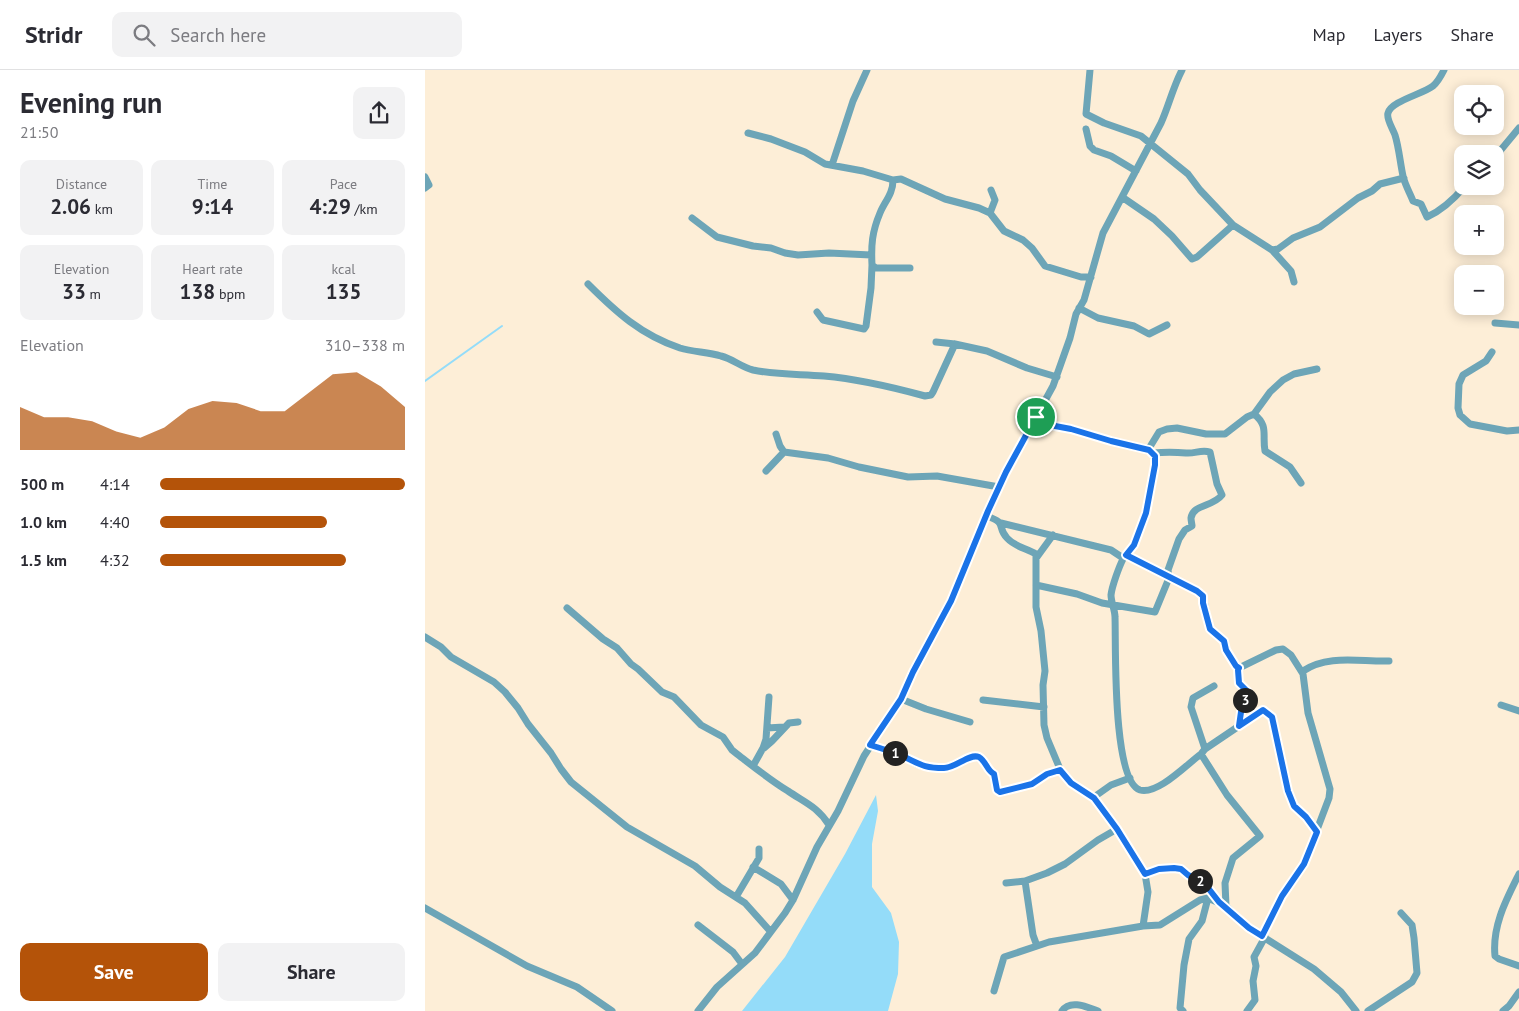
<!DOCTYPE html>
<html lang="en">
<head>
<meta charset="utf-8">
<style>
  :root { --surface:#fff; --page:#f2f2f3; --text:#2b2b33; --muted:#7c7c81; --line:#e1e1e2; --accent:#b45309 }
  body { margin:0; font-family:"PT Sans",sans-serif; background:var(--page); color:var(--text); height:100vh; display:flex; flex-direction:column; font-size:19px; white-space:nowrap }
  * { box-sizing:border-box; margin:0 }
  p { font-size:16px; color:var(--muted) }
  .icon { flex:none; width:28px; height:28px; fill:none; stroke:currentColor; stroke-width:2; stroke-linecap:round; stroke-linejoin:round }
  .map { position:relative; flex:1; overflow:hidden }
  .drawer { display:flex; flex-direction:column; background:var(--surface); width:425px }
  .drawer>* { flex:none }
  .fabs { position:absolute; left:1029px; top:15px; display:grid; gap:10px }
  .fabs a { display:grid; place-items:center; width:50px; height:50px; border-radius:10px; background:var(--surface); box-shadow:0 2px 12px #0003; font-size:25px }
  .pin { position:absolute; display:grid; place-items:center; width:42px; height:42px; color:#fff; margin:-21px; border:2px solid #fff; border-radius:50%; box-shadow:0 1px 5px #0007 }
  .km { position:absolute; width:25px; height:25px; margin:-12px; border-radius:50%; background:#222; color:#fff; font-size:14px; line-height:25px; text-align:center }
  .round { display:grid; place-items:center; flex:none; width:52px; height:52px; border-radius:10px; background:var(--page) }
  .head { display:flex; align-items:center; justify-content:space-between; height:85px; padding:0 20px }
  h1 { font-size:28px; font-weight:600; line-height:38px }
  .figures { display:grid; grid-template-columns:repeat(3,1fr); gap:8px; height:85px; padding:5px 20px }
  .figures div { display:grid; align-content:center; border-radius:10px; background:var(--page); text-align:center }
  .figures b { font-size:21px; font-weight:600 }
  .figures small { font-size:14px; font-weight:400 }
  .figures p { font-size:14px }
  .chart { height:140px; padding:10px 20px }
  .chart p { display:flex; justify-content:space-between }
  .chart svg { width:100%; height:90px; margin-top:5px; fill:var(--accent); opacity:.7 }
  .cta { display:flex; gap:10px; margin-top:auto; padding:10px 20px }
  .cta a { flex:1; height:58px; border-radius:10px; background:var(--accent); color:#fff; font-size:20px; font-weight:600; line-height:58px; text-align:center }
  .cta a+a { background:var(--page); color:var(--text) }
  ul { padding:0 20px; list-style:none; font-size:16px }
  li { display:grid; grid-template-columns:80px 60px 1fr; align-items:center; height:38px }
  li i { height:12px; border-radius:6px; background:var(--accent) }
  header { display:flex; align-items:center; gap:30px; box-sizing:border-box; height:70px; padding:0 25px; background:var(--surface); border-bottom:1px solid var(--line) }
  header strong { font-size:24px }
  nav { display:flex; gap:28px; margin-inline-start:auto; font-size:18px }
  .search { width:350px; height:45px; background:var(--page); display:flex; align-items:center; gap:12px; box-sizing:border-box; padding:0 18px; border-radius:10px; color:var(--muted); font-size:19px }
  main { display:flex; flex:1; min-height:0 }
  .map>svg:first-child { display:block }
  .water { fill:#94dcf9 }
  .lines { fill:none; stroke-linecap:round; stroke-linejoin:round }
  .stream { stroke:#94dcf9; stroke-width:2 }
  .minor { stroke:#6da5b7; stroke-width:7 }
  .route-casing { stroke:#fff; stroke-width:10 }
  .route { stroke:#1a73e8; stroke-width:6 }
</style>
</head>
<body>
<header>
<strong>Stridr</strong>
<div class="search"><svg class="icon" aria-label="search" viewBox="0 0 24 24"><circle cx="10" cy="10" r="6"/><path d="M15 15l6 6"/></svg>Search here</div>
<nav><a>Map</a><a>Layers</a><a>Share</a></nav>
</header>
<main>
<section class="drawer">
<div class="head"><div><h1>Evening run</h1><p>21:50</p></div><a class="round"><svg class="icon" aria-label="share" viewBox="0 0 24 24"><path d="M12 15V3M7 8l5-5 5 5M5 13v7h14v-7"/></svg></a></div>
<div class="figures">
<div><p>Distance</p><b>2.06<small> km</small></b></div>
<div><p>Time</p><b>9:14</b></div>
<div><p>Pace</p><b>4:29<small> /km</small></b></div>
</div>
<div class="figures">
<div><p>Elevation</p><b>33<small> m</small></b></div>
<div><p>Heart rate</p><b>138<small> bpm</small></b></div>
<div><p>kcal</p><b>135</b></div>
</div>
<div class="chart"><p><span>Elevation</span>310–338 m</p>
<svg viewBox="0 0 160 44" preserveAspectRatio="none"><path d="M0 44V23L10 28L20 28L30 30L40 35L50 38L60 33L70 24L80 20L90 21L100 25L110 25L120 16L130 7L140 6L150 13L160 23V44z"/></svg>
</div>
<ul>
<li><b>500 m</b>4:14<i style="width:100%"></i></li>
<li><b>1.0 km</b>4:40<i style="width:68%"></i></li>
<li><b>1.5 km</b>4:32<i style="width:76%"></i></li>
</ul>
<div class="cta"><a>Save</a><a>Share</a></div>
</section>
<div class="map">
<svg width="1094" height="941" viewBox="0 0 1094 941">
  <rect width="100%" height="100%" fill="#fdeed7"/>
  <path class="water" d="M451,725l2,16 -6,33v43l19,26 8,29 -1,32 -10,37h-146l43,-54 60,-103z"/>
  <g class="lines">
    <path class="stream" d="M0,311l77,-55"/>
    <path class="minor" d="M665,0l-4,44 18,9 37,13 47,38 12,16 33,35 39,25 19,21 3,11
      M1019,0c-3,6 -6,12 -11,16 -10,8 -42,15 -45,27 -2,6 5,16 7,22 4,13 5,27 8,41 2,9 7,17 10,25l8,3 6,13c16,-7 27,-18 38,-31
      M661,59l4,17 4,4 17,6 25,15
      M323,63l23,6 34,13 20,12 38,7 30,9 8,-1 44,20 34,9 11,5 14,18 19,9 9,8 13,18 36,11h10
      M1070,87l24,-29
      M407,95l21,-64 14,-31
      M0,107l4,8 -4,3
      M468,110c0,14 -8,21 -13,33 -8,19 -9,32 -8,52l4,3h34
      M697,127l32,22 18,17 20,23 5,-2 36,-32
      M565,143l5,-13 -4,-10
      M267,148l25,19 36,9 18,2 14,5 13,2 31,-2 42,2
      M847,180l6,-1 15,-11 27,-11 38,-29 14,-7 8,-7 24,-6
      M163,214c28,28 53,51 92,64 13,4 28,4 41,8 12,3 20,11 32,14 23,5 47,4 71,6 35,3 68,11 101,20l6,-1 2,-3 22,-48
      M654,238l19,10 36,8 15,8 18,-9
      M392,242l6,8 41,9 2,-3 5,-38 1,-23
      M1070,253l24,2
      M511,272l19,2 32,7 40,17 30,9
      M1067,282l-6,9 -23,14 -4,9 -1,24 2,7 10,9 37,7 12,-1
      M829,344c15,12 8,21 11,37l25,16 11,16
      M611,347l3,6 32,6 40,12 37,9 7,6c0,30 -10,60 -21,88 -2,6 -8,9 -11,15 -4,8 -11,27 -12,36 0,7 4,15 4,22 1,27 -3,164 25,173 18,5 47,-26 61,-36l4,-5 34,-23 3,-21 5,-7 1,-5 -9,-10 -1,-13 1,-2
      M351,364l4,12 4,6
      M723,380l11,-18 8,-3 10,-1 29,6h19l22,-17 7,-3 16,-22 13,-12 11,-6 23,-5
      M341,401l18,-19 44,6 31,9 49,10 29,-1 62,11
      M561,446c22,7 10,10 21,22 8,9 19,10 29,16v53l5,24 4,40 -2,14 1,40 3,13 13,31 11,14 23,14 23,32 28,45 3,18 -5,34
      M576,453l110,27 12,8
      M701,485l73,37 4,4 7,33 14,12 2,9 10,16 3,2
      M612,487l16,-22
      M611,515l41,9 25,9 53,9 14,-34 -1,-8 11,-31 6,-9 7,-4c0,-2 -1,-5 -1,-8 2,-14 22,-11 31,-23l-5,-11 -7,-32c-9,-3 -15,2 -24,1 -11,-1 -22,-1 -33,0
      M142,538l36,31 14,9 14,16 7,5 24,23 12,5 27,28 22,12 9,13 5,4c17,13 33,26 51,37 16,11 30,16 41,34
      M0,567l16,10 10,10 43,25 11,10 13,16 10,16 23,29 10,16 10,13 56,45 68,39 25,21 25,16 25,28
      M814,598l37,-18 7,-1 8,6 12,19 5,39 22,76 -1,9 -25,66 -22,31 -20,41
      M878,604v-3c25,-17 57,-9 86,-10
      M476,629l25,10 44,13
      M558,630l61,7
      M1076,635l18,6
      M814,656l24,-16 9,7 16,74 6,15 12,11 11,15
      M342,658l17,-1
      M445,675c10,3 21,6 30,10 8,3 14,9 22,11 18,5 33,1 48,-9 17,-1 12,11 24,17l3,16 3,2 32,-8 15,-10 13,-5
      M339,678l8,-7 17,-18 9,-1
      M780,679l-14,-42 2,-9 21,-12
      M776,684l26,41 33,41 -27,22 -8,25 1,23
      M328,696l10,-18 3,-9 3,-42
      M669,727l17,-12 19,-7
      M328,797l28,17 12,16
      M720,804l14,-5 15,-2 7,2 7,6 17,9 14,18
      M1094,804c-13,26 -27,52 -24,82l4,3 20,7
      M600,811l8,54 4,11
      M581,813l19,-2 22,-8 18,-9 33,-24 19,-11
      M311,827l23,-39v-9
      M0,838l102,58 50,21 35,24
      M273,855l35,27 9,12
      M569,921l10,-34 45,-15 94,-16 17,-1 40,-25 8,-2 18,8 23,22 65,41 27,23 15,19
      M273,941l19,-24 38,-34 30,-40 8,-13 24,-53 21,-36 26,-55 37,-57 12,-27 38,-71 37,-90 18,-39 47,-86 17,-48 6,-24 8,-14 19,-67 58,-110c8,-18 12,-36 21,-53
      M637,941c8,-12 25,-4 36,0
      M758,941l-3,-3 4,-43 5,-26 13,-18 6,-23
      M822,941l8,-11 -2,-19 3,-15 -2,-9 11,-20
      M943,941l44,-29 5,-9 -3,-35 -2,-13 -11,-12
      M1078,941l6,-5 10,-14"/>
  </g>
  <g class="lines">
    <g class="route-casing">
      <path id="route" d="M611,347l3,6 32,6 40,12 38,9 6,6v9l-9,48 -12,32 -8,10 71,36 6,5v7l7,26 14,12 2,9 10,16 3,2 -1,2 1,13 9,9 -1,6 -5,7 -3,21 24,-16 9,7 16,74 6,15 12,11 11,15 -13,32 -22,32 -20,40 -13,-8 -30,-26 -14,-18 -17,-9 -7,-6 -7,-1 -15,1 -14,5 -28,-45 -23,-31 -23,-15 -11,-13 -13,4 -15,10 -32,8 -3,-2 -3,-16c-7,-3 -8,-13 -15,-17 -10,-4 -23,11 -35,11 -23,0 -25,-5 -44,-13 -10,-4 -20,-7 -30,-10l31,-46 12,-27 38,-71 37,-90 18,-39z"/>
    </g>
    <use href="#route" class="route"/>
  </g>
</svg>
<div class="fabs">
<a><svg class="icon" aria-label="locate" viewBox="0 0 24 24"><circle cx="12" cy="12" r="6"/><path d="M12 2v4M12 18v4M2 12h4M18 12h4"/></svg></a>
<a><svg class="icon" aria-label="layers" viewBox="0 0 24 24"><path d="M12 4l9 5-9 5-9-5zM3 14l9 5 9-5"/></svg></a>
<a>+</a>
<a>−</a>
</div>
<div class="pin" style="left:611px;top:347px;background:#1e9e55"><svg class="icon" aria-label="arrive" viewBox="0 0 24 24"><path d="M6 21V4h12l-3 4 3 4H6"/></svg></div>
<b class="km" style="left:470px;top:683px">1</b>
<b class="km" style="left:775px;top:811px">2</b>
<b class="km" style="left:820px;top:630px">3</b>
</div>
</main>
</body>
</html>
